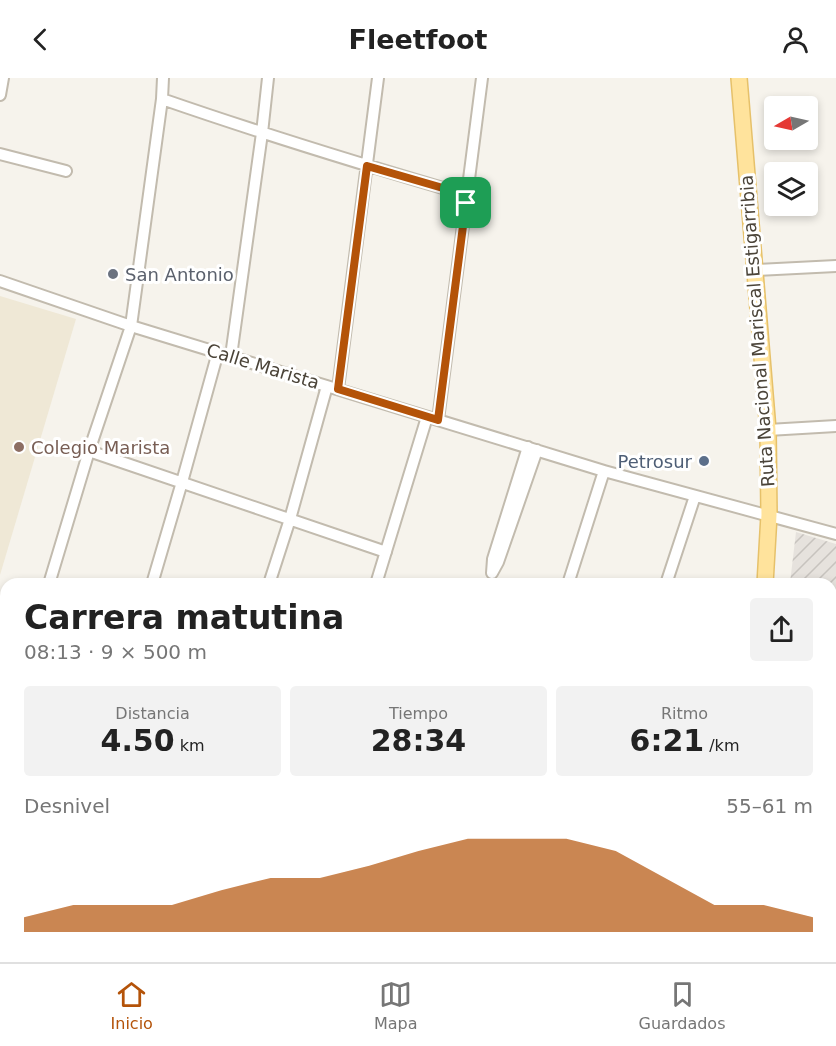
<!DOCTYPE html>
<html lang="es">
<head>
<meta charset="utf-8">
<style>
  :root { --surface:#fff; --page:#f2f2f2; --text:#222; --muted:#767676; --line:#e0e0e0; --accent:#b45309 }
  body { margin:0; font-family:"DejaVu Sans",sans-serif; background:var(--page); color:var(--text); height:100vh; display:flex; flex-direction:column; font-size:22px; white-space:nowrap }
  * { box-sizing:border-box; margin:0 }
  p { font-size:20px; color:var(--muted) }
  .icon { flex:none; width:33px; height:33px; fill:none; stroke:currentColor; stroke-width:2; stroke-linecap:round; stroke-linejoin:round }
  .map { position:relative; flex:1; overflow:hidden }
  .panel { position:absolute; left:0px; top:500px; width:837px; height:386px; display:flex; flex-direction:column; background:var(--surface); border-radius:18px 18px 0 0; box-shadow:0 3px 9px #0003 }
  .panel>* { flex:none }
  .needle { width:39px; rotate:261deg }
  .controls { position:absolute; left:764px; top:18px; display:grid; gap:12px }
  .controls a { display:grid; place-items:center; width:54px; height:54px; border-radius:6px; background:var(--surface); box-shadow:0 3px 9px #0003; font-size:30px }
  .pin { position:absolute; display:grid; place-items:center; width:51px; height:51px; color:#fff; margin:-26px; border-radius:12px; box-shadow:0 3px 9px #0006 }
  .round { display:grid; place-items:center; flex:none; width:63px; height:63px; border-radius:6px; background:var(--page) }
  .overview { display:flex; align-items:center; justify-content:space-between; height:102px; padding:0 24px }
  h1 { font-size:33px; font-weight:700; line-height:45px }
  .metrics { display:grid; grid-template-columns:repeat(3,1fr); gap:9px; height:102px; padding:6px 24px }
  .metrics div { display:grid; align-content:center; border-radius:6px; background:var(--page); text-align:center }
  .metrics b { font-size:30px; font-weight:700 }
  .metrics small { font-size:16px; font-weight:400 }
  .metrics p { font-size:16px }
  .chart { height:168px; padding:12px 24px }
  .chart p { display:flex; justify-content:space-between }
  .chart svg { width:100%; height:108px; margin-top:6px; fill:var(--accent); opacity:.7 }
  header { display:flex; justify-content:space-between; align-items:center; height:78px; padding:0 24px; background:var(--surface); font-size:27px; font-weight:700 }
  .dock { display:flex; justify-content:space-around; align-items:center; height:84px; border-top:2px solid var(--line); background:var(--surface); font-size:16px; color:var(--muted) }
  .dock a { display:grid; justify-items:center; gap:3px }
  .dock .active { color:var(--accent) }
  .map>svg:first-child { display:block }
  .residential { fill:#eae5da }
  .industrial { fill:url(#industrial-furrows) }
  .education { fill:#efe8d6 }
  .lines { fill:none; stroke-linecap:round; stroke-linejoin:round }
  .street-casing { stroke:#c2bbae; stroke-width:14 }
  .primary-casing { stroke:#e6c16a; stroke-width:18 }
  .street { stroke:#fff; stroke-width:10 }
  .primary { stroke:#ffe39c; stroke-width:15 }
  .route-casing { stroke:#fff; stroke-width:12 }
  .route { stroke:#b45309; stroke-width:8 }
  .worship-dot { fill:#6b7280; stroke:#fff; stroke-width:2 }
  .education-dot { fill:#8d6e63; stroke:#fff; stroke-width:2 }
  .service-dot { fill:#5c6f8a; stroke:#fff; stroke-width:2 }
  .labels { text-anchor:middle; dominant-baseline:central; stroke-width:6; stroke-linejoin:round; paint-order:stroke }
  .worship-label { font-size:18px; fill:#5b616d; stroke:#fff; text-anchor:start }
  .street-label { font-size:18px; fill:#4b4439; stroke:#fff }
  .education-label { font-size:18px; fill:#785e54; stroke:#fff; text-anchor:start }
  .service-label { font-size:18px; fill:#4e5e75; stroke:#fff; text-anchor:end }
</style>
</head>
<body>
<header><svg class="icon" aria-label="back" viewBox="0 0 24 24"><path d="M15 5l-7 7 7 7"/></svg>Fleetfoot<svg class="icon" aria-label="person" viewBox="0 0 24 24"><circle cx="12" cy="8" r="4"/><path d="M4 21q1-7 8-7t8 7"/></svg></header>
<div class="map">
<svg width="836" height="884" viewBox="0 0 836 884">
  <defs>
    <pattern id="industrial-furrows" width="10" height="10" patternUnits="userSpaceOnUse" patternTransform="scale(1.5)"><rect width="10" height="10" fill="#e6e2dd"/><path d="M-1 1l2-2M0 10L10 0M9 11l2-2" fill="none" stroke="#c7c3be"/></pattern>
  </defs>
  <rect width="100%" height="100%" fill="#f6f3ec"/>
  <path class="residential" d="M831,651l5,1v232h-88l1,-5h82z"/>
  <path class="industrial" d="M796,454l40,12v186l-5,-1v-145l-41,-1z"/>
  <path class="education" d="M0,218l76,23 -76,256z"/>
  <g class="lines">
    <g class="street-casing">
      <path id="street" d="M0,17l3,-17
        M162,21c101,35 202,66 305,96
        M0,76l66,17
        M755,192l81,-4
        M0,203l131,45 473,145 232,63
        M231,278l31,-223 6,-55
        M338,311l40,-311
        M438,342l44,-342
        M768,352l68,-4
        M528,369l-35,112 -1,14 6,-11 39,-112
        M89,373l297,101
        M49,506l40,-133 42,-125 31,-227 1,-21
        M152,506l30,-102 36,-130
        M269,506l21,-65 37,-133
        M376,506l51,-167
        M568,506l36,-113
        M666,506l29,-88
        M0,664l6,-19
        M0,682l6,2
        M831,713l5,1
        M831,842l5,2
        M0,851l6,1
        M93,879l17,5
        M569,879l17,5
        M45,884l1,-5
        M151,884l2,-5
        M260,884l2,-5
        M366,884l2,-5
        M448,884l2,-5
        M546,884l1,-5
        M620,884l1,-5"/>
    </g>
    <g class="primary-casing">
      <path id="primary" d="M739,0l29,352 1,85 -4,69
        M720,884l1,-5"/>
    </g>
    <use href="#street" class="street"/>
    <use href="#primary" class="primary"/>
  </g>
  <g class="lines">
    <g class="route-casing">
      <path id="route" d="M367,88l100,29 -29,225 -100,-31z"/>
    </g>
    <use href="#route" class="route"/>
  </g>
  <circle class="worship-dot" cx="113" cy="196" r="6"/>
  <circle class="education-dot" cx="19" cy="369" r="6"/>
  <circle class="service-dot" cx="704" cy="383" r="6"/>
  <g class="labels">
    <g class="worship-label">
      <text x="125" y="196">San Antonio</text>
    </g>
    <g class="street-label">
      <text transform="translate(757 253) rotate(-94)">Ruta Nacional Mariscal Estigarribia</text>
      <text transform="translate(263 288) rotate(17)">Calle Marista</text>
    </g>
    <g class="education-label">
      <text x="31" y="369">Colegio Marista</text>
    </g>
    <g class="service-label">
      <text x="692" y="383">Petrosur</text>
    </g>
  </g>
</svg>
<div class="controls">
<a><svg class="needle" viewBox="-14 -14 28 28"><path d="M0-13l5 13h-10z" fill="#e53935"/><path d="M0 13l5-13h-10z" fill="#767676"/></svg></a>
<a><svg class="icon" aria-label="layers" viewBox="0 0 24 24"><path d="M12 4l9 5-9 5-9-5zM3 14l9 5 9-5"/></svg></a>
</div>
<div class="pin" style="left:466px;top:125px;background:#1e9e55"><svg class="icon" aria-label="arrive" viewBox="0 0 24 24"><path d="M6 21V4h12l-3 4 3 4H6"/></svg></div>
<section class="panel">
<div class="overview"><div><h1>Carrera matutina</h1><p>08:13 · 9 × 500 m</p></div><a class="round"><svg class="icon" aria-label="share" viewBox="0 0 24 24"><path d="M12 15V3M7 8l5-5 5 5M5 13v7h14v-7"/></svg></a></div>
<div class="metrics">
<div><p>Distancia</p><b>4.50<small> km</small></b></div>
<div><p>Tiempo</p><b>28:34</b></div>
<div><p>Ritmo</p><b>6:21<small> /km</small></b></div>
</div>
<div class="chart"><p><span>Desnivel</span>55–61 m</p>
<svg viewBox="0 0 160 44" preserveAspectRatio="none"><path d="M0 44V38L10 33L20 33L30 33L40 27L50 22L60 22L70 17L80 11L90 6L100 6L110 6L120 11L130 22L140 33L150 33L160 38V44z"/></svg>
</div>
</section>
</div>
<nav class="dock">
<a class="active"><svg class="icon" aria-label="home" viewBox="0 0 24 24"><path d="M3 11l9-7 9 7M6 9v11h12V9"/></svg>Inicio</a>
<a><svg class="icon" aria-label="map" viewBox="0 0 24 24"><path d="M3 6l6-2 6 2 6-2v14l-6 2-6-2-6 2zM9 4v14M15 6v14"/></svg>Mapa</a>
<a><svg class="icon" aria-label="saved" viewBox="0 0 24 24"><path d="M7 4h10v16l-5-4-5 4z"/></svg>Guardados</a>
</nav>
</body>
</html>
